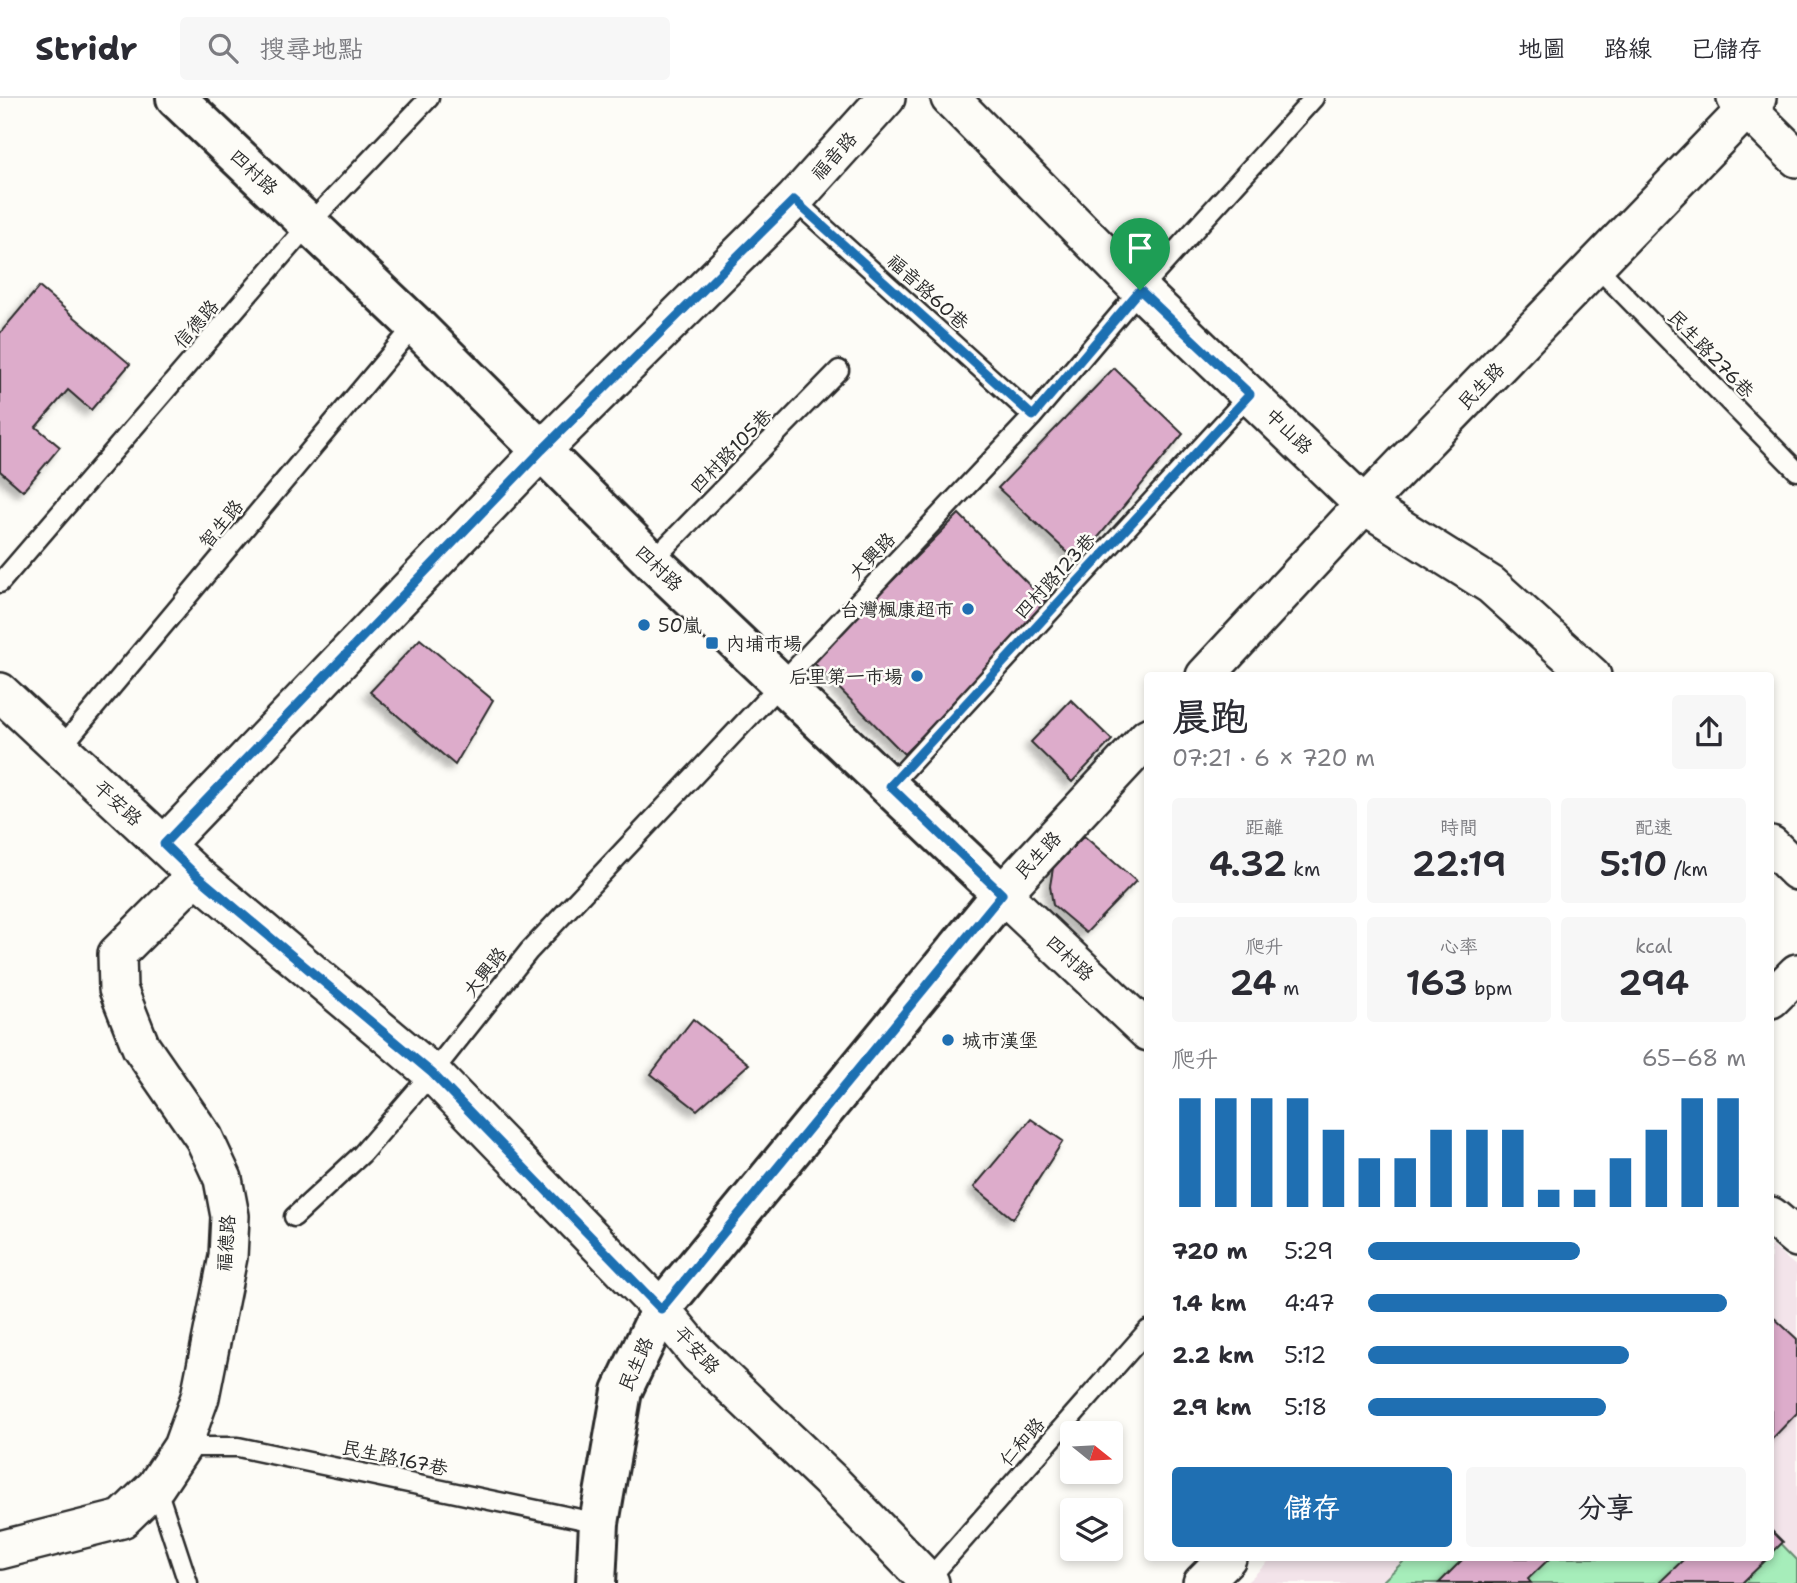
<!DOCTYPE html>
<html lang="zh-TW">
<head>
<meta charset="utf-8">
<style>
  :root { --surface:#fff; --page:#f7f7f7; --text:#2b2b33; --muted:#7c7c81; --line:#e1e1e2; --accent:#1f6fb2 }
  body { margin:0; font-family:"Shantell Sans","LXGW WenKai TC",sans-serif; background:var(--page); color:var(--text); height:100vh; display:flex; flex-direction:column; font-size:26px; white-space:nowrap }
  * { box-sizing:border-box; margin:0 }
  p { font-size:23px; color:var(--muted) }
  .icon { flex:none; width:38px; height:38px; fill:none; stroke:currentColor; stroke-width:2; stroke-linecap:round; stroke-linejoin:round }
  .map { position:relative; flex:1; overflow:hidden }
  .side { position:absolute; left:1144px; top:574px; width:630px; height:889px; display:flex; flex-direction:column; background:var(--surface); border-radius:7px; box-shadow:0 4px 10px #0003 }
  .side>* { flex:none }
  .needle { width:46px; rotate:108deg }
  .controls { position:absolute; left:1060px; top:1323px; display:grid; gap:14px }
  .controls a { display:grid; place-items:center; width:63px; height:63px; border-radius:7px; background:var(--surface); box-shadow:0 4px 10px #0003; font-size:35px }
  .pin { position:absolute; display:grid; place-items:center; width:60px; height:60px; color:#fff; margin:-72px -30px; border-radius:50% 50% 50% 0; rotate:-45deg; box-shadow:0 0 7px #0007 }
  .pin .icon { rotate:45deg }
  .round { display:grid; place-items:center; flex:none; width:74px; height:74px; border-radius:7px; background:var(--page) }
  .headline { display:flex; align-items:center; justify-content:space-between; height:119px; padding:0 28px }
  h1 { font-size:38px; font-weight:600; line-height:52px }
  .figures { display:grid; grid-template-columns:repeat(3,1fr); gap:10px; height:119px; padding:7px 28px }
  .figures div { display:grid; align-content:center; border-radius:7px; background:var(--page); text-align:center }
  .figures b { font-size:35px; font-weight:600 }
  .figures small { font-size:19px; font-weight:400 }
  .figures p { font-size:19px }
  .chart { height:196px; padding:14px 28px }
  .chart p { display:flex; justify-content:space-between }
  .chart svg { width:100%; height:126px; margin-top:7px; stroke:var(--accent); stroke-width:6 }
  .primary-button { display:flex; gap:14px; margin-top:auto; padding:14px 28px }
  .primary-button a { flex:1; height:80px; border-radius:7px; background:var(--accent); color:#fff; font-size:28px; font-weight:600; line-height:80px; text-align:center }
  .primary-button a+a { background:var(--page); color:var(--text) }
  ul { padding:0 28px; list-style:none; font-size:23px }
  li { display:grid; grid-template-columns:112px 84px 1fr; align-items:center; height:52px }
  li i { height:18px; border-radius:9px; background:var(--accent) }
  header { display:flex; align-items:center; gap:42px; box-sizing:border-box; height:98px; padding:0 35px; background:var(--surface); border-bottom:2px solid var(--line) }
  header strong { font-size:33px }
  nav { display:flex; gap:38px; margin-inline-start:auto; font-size:24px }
  .search { width:490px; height:63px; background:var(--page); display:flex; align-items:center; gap:18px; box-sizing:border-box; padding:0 24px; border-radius:7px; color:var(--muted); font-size:26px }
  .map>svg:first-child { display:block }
  .built { fill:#f3e4ea }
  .green { fill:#a6edba; stroke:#688c72; stroke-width:2 }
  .building { fill:#ddaccb; stroke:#2b2b2b; stroke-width:2; filter:url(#shadow) }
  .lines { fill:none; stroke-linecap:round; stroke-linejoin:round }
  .service-casing { stroke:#2b2b2b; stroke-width:23 }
  .minor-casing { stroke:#2b2b2b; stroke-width:42 }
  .secondary-casing { stroke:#2b2b2b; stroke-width:44 }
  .service { stroke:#fdfcf7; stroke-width:18 }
  .minor { stroke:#fdfcf7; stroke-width:37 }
  .secondary { stroke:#fdfcf7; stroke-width:38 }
  .route-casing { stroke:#fff; stroke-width:14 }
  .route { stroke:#1f6fb2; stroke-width:9 }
  .poi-dot { fill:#1f6fb2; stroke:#fdfcf7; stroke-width:2.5 }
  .labels { text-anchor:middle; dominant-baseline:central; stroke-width:5; stroke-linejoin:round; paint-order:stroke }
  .street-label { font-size:19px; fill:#2b2b2b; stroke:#fdfcf7 }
  .poi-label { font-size:19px; fill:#2b2b2b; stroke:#fdfcf7; text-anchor:start }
</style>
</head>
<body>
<header>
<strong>Stridr</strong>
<div class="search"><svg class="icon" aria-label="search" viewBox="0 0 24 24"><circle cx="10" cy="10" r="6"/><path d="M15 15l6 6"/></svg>搜尋地點</div>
<nav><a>地圖</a><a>路線</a><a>已儲存</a></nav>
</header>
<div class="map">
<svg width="1797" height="1485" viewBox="0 0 1797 1485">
  <defs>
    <filter id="shadow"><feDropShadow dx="-6" dy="6" stdDeviation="3.5" flood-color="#0004"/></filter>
  </defs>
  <rect width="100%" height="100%" fill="#fdfcf7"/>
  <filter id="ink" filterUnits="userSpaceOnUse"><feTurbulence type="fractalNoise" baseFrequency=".0143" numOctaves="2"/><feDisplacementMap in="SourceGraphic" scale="14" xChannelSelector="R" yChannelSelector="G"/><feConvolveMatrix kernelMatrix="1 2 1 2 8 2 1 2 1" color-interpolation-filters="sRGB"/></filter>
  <g filter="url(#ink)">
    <path class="built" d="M1771,1147l26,22v316h-551l26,-25h499z"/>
    <path class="green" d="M1771,1435l26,27v23h-416l26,-25h364z"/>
    <path class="building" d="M39,189l91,77 -39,46 -23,-20 -32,37 24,20 -37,44 -23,-20v-138z
      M1114,270l69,66 -105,128 -80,-74z
      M959,416l92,93 -147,147 -92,-93z
      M420,541l73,61 -38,65 -85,-73z
      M1071,602l41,40 -40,42 -41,-40z
      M1084,738l52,45 -50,52 -33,-28 -3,-19 3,-18z
      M693,921l56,45 -52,46 -46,-36z
      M1031,1021l32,22 -50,78 -39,-32z
      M1771,1217l26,24v74l-26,27z
      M1771,1432l12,12 -12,12z
      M1464,1460h86l-22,21 3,4h-92z
      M1685,1460h83l-26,25h-83z"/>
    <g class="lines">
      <g class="service-casing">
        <path id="service" d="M794,102l239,216
          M1596,168l201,205
          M652,463l187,-191
          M0,485l309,-359 120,-126
          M59,652l356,-425
          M890,688l360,-392
          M294,1119l68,-63 70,-81 97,-122 504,-535 107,-126 174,-192
          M182,1349h56l361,76
          M156,1388l32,97
          M927,1483l221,-251"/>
      </g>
      <g class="minor-casing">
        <path id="minor" d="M950,0l190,192 224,215 127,80 101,91
          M1736,0l61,60
          M1205,578l159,-171 393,-407
          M0,594l196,183 236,198 229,236 37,45 133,127 99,102
          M1148,639l-146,157 146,138
          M165,746l377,-394 252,-250 92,-102
          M1771,747l26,26
          M1771,901l26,-26
          M1771,1118l26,22
          M0,1452l122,-31 34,-33 26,-39 18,-50 28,-140 2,-41 -7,-37 -19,-41 -63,-91 -23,-58 -1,-35 79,-79
          M1202,1485l25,-25"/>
      </g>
      <g class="secondary-casing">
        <path id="secondary" d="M176,0l239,227 237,236 350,333 -341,415 -39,82 -23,132 -3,60"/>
      </g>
      <use href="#service" class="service"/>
      <use href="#minor" class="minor"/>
      <use href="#secondary" class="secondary"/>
    </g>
  </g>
  <g class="lines" filter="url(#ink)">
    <g class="route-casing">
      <path id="route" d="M794,102l239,216 107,-126 110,104 -360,392 112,108 -341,415 -229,-236 -236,-198 -32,-31 378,-394z"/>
    </g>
    <use href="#route" class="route"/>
  </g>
  <g class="poi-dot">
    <circle cx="968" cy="511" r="7"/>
    <circle cx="644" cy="527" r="7"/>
    <rect x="705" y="538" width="14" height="14" rx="3.5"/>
    <circle cx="917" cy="578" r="7"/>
    <circle cx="948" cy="942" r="7"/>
  </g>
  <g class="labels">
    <g class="street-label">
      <text transform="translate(834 58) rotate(-48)">福音路</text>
      <text transform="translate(254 74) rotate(43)">四村路</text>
      <text transform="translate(928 194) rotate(42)">福音路60巷</text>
      <text transform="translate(196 226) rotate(-49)">信德路</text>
      <text transform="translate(1711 256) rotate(46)">民生路276巷</text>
      <text transform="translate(1481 288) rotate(-46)">民生路</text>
      <text transform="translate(1289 333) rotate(44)">中山路</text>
      <text transform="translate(731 353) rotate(-46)">四村路105巷</text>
      <text transform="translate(221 426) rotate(-50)">智生路</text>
      <text transform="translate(872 458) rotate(-46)">大興路</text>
      <text transform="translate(659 470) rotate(44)">四村路</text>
      <text transform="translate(1055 478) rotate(-47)">四村路123巷</text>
      <text transform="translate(118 705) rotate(42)">平安路</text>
      <text transform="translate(1038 757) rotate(-47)">民生路</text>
      <text transform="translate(1070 860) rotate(43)">四村路</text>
      <text transform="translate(485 874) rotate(-52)">大興路</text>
      <text transform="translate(226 1145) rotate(-86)">福德路</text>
      <text transform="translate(697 1252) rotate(47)">平安路</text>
      <text transform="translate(636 1266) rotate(-66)">民生路</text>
      <text transform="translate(1022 1344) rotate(-49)">仁和路</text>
      <text transform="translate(395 1360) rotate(12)">民生路167巷</text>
    </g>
    <g class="poi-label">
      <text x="954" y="511" text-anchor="end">台灣楓康超市</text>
      <text x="658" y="527">50嵐</text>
      <text x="726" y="545">內埔市場</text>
      <text x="903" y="578" text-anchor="end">后里第一市場</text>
      <text x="962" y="942">城市漢堡</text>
    </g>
  </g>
</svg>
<div class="controls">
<a><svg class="needle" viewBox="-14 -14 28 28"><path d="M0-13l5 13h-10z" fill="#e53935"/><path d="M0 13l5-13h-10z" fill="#7c7c81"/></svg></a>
<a><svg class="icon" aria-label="layers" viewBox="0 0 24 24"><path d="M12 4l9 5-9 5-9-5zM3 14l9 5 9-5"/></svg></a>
</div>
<div class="pin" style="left:1140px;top:192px;background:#1e9e55"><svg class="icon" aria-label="arrive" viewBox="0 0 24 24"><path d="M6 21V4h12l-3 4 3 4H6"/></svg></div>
<section class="side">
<div class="headline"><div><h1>晨跑</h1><p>07:21 · 6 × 720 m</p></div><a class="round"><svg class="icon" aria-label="share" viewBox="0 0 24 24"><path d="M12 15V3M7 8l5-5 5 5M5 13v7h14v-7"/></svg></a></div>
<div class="figures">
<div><p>距離</p><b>4.32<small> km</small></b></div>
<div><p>時間</p><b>22:19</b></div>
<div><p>配速</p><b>5:10<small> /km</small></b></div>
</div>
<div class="figures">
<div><p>爬升</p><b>24<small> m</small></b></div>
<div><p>心率</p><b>163<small> bpm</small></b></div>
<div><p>kcal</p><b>294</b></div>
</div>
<div class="chart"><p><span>爬升</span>65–68 m</p>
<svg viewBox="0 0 160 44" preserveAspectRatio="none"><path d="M5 44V6M15 44V6M25 44V6M35 44V6M45 44V17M55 44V27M65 44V27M75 44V17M85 44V17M95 44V17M105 44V38M115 44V38M125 44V27M135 44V17M145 44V6M155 44V6"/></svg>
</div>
<ul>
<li><b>720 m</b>5:29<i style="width:56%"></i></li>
<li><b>1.4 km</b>4:47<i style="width:95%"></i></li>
<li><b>2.2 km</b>5:12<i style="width:69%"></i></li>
<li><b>2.9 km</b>5:18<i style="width:63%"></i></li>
</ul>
<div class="primary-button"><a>儲存</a><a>分享</a></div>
</section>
</div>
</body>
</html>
